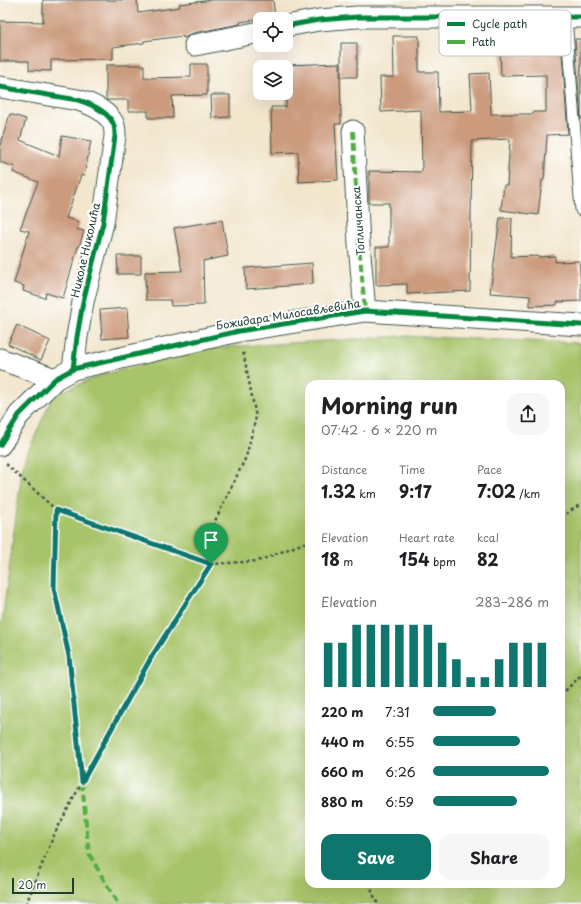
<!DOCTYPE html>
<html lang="en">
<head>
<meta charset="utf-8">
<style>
  :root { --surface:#fff; --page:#f6f6f6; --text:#202124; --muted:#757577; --accent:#0f766e }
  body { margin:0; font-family:"Playpen Sans",sans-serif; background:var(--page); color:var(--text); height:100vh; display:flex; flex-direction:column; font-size:15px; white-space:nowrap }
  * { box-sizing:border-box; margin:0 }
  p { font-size:13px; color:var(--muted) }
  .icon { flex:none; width:22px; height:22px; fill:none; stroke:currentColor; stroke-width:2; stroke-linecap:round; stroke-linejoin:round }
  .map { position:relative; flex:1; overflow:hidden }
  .side { position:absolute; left:305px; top:380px; width:260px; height:508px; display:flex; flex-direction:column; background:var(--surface); border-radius:12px; box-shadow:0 4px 16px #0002 }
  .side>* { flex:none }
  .fabs { position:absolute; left:253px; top:12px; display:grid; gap:8px }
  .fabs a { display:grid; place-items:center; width:40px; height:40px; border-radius:8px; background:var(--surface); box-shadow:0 4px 16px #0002; font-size:20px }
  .scale { position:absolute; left:12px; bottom:10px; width:62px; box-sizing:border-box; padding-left:4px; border:2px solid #1f3d34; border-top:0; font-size:11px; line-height:14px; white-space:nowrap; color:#1f3d34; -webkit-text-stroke:3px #fff; paint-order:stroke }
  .pin { position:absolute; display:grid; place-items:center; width:34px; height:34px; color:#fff; margin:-41px -17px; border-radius:50% 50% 50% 0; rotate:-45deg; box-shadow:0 0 4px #0007 }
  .pin .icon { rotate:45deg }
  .round { display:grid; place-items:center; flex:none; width:42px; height:42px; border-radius:12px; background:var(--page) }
  .headline { display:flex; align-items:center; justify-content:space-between; height:68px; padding:0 16px }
  h1 { font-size:22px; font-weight:700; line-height:30px }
  .stats { display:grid; grid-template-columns:repeat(3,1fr); gap:6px; height:68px; padding:4px 16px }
  .stats div { display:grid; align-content:center }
  .stats b { font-size:17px; font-weight:700 }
  .stats small { font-size:11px; font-weight:400 }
  .stats p { font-size:11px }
  .chart { height:112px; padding:8px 16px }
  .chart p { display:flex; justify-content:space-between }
  .chart svg { width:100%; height:72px; margin-top:4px; stroke:var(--accent); stroke-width:6 }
  .button { display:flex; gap:8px; margin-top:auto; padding:8px 16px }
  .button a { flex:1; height:46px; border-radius:12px; background:var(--accent); color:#fff; font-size:16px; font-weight:700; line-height:46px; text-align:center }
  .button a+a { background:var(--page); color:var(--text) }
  ul { padding:0 16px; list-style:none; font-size:13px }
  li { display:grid; grid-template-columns:64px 48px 1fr; align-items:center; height:30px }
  li i { height:10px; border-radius:5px; background:var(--accent) }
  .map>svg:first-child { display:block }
  .green { fill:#a8c46b; stroke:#648050; fill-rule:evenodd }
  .building { fill:#cc9b7e }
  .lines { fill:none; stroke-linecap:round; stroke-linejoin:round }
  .service-casing { stroke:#3f564b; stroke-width:13 }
  .minor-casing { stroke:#3f564b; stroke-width:23 }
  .path { stroke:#3f564b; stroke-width:2.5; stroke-dasharray:3 3; stroke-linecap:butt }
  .service { stroke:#fff; stroke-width:11 }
  .minor { stroke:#fff; stroke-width:21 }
  .quiet { stroke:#52ad45; stroke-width:4; stroke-dasharray:8 4; stroke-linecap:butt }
  .cycleway-casing { stroke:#fff; stroke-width:8 }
  .cycleway { stroke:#00873e; stroke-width:5 }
  .route-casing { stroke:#fff; stroke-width:8 }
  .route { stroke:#0f766e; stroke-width:5 }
  .labels { text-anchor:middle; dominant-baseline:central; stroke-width:4; stroke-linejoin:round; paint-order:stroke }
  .street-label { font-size:11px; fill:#1f3d34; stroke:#fff }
  .key { fill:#fff; stroke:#bcc5c2; stroke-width:1 }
  .key-label { font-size:11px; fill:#1f3d34 }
</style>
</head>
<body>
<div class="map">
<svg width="581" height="904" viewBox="0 0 581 904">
  <rect width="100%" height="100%" fill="#fff"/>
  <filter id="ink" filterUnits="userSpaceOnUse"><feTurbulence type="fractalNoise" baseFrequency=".025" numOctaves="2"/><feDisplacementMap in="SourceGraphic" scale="8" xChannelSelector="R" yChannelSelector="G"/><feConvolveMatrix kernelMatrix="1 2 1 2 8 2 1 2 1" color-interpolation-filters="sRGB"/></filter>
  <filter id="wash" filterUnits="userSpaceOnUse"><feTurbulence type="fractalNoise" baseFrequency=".012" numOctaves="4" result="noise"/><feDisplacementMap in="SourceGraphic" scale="16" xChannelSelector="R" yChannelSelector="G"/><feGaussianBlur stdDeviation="0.9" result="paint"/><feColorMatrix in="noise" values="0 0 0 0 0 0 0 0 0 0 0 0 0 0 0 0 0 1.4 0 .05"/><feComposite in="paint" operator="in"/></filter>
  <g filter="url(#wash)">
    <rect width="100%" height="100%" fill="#f2e6cd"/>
    <path class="green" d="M402,336l179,7v561h-581v-280l2,-2 21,-159 30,-68 52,-21 106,-26zM309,384h252v500h-252z"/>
    <g id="blocks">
      <path class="building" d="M43,0h94l1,13 42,-6 -1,-3 33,-4h61l2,17 -35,5v2l-47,9 -7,4 -3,1v-2l-39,5v2l-31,4v12l-62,1v11l-22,-1v-9h-29v-40l43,1z
        M393,36h26v36h19l1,40 33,-1 -2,-37 19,-1 2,41h42v-2h13v-37l-45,1 -1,-33 30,-1v-1l31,-1 7,94 -21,1 -3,45h-2l-4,35 -37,-5 3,-25h3l3,-46 -38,2 -2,150 -63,3v-10l-31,1v-38h13v-44h-20v-32l53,1 -1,-62 -40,2 -1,-35h14z
        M575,39h6v81z
        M341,43h16v34h-16z
        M340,63l1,61h-6l3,56 -39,2 -1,-30 -26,1 -1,-46h15v-42z
        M191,64h16v31l-35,1 1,22h-25v-7h-20v-11h-21l-1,-1v-34h38v13l47,-1z
        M211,95h19v22l-18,1z
        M10,114l16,5 -6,21 39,16 3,-20 29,5 -7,35 -3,-1 -15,43 13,4 -2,7 7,2 -5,16h-1l-15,51 -17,-5 -1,5 -22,-7 1,-5 -10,-3 15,-52 -9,-2 18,-47 -25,-10 2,-5 -15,-5v-17z
        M500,218h12l-1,39 27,-1v1l17,-1v6l24,-1 2,26v14l-24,1v3l-27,1v-10l-40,-3z
        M222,220l6,36 -25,5 1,44 -33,1 -1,-6h-24l-1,-28 37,-1 -8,-43z
        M117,256h24v18h-23z
        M312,263l1,21 -67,5 -1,-21z
        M127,308l2,29 -27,2 -2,-29z
        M17,325l33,16 -9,19 -33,-16z"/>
    </g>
  </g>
  <g filter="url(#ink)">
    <use href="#blocks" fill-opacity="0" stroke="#3f564b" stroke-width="1"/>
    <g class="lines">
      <g class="service-casing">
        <path id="service" d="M566,18l15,192"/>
      </g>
      <g class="minor-casing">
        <path id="minor" d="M286,26l33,-6 38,-3h224
          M195,45l65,-13
          M0,87l78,13c13,4 28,10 35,23 2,4 2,9 2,13l-12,87 -20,79 -6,35 -4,32
          M353,131l6,113 6,67
          M0,359l55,20
          M0,445l19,-30 36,-36 18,-10 166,-38 126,-20 216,14"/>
      </g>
      <path class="path" d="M6,464l50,46 155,54 4,-43 31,-64 10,-40 -13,-66
        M561,517l20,-13
        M561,695l20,-20
        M82,781l70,-125 59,-92 47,-3 51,-20
        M369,884l7,17 3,3
        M26,904l28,-69 28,-53 -13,-126 -15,-68 2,-78"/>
      <use href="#service" class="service"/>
      <use href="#minor" class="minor"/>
      <path class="quiet" d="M353,131l6,113 6,67
        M82,782l7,72 29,50"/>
      <g class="cycleway-casing">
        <path id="cycleway" d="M286,26l33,-6 38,-3h224
          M0,87l78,13c13,4 28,10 35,23 2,4 2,9 2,13l-12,87 -20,79 -6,35 -4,32
          M0,445l19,-30 36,-36 18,-10 166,-38 126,-20 216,14"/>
      </g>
      <use href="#cycleway" class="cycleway"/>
    </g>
  </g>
  <g class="lines" filter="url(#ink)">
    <g class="route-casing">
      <path id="route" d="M56,510l155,54 -59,92 -70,126 -13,-126 -15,-68z"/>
    </g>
    <use href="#route" class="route"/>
  </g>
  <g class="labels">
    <g class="street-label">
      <text transform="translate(358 221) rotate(-94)">Топличанска</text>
      <text transform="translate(85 250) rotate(-77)">Николе Николића</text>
      <text transform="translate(288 314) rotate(-9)">Божидара Милосављевића</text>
    </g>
  </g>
  <rect x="439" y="10" width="132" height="46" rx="6" class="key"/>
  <rect x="447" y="22" width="18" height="4" fill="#00873e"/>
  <rect x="447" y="40" width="18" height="4" fill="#52ad45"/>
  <g class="key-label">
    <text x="472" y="28">Cycle path</text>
    <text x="472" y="46">Path</text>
  </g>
</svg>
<div class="fabs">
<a><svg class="icon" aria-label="locate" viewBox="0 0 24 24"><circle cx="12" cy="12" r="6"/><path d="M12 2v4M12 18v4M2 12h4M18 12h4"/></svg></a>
<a><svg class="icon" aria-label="layers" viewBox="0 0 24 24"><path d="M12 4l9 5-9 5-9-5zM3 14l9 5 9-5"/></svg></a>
</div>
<div class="scale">20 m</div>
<div class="pin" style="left:211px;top:564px;background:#1e9e55"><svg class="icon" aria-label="arrive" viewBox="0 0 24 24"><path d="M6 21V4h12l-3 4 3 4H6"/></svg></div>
<section class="side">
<div class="headline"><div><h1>Morning run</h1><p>07:42 · 6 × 220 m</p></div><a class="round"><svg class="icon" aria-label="share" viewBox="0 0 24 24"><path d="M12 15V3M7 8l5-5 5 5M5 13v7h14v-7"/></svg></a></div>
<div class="stats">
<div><p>Distance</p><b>1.32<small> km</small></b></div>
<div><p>Time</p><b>9:17</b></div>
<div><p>Pace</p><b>7:02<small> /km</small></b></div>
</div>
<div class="stats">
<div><p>Elevation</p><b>18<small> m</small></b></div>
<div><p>Heart rate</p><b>154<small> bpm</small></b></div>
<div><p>kcal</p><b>82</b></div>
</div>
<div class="chart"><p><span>Elevation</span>283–286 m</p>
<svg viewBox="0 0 160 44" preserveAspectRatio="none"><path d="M5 44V17M15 44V17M25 44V6M35 44V6M45 44V6M55 44V6M65 44V6M75 44V6M85 44V17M95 44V27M105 44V38M115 44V38M125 44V27M135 44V17M145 44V17M155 44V17"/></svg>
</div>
<ul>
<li><b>220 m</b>7:31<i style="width:54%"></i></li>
<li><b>440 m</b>6:55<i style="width:75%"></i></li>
<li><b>660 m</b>6:26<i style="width:100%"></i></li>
<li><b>880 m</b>6:59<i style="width:72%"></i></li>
</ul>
<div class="button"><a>Save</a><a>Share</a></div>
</section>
</div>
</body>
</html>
